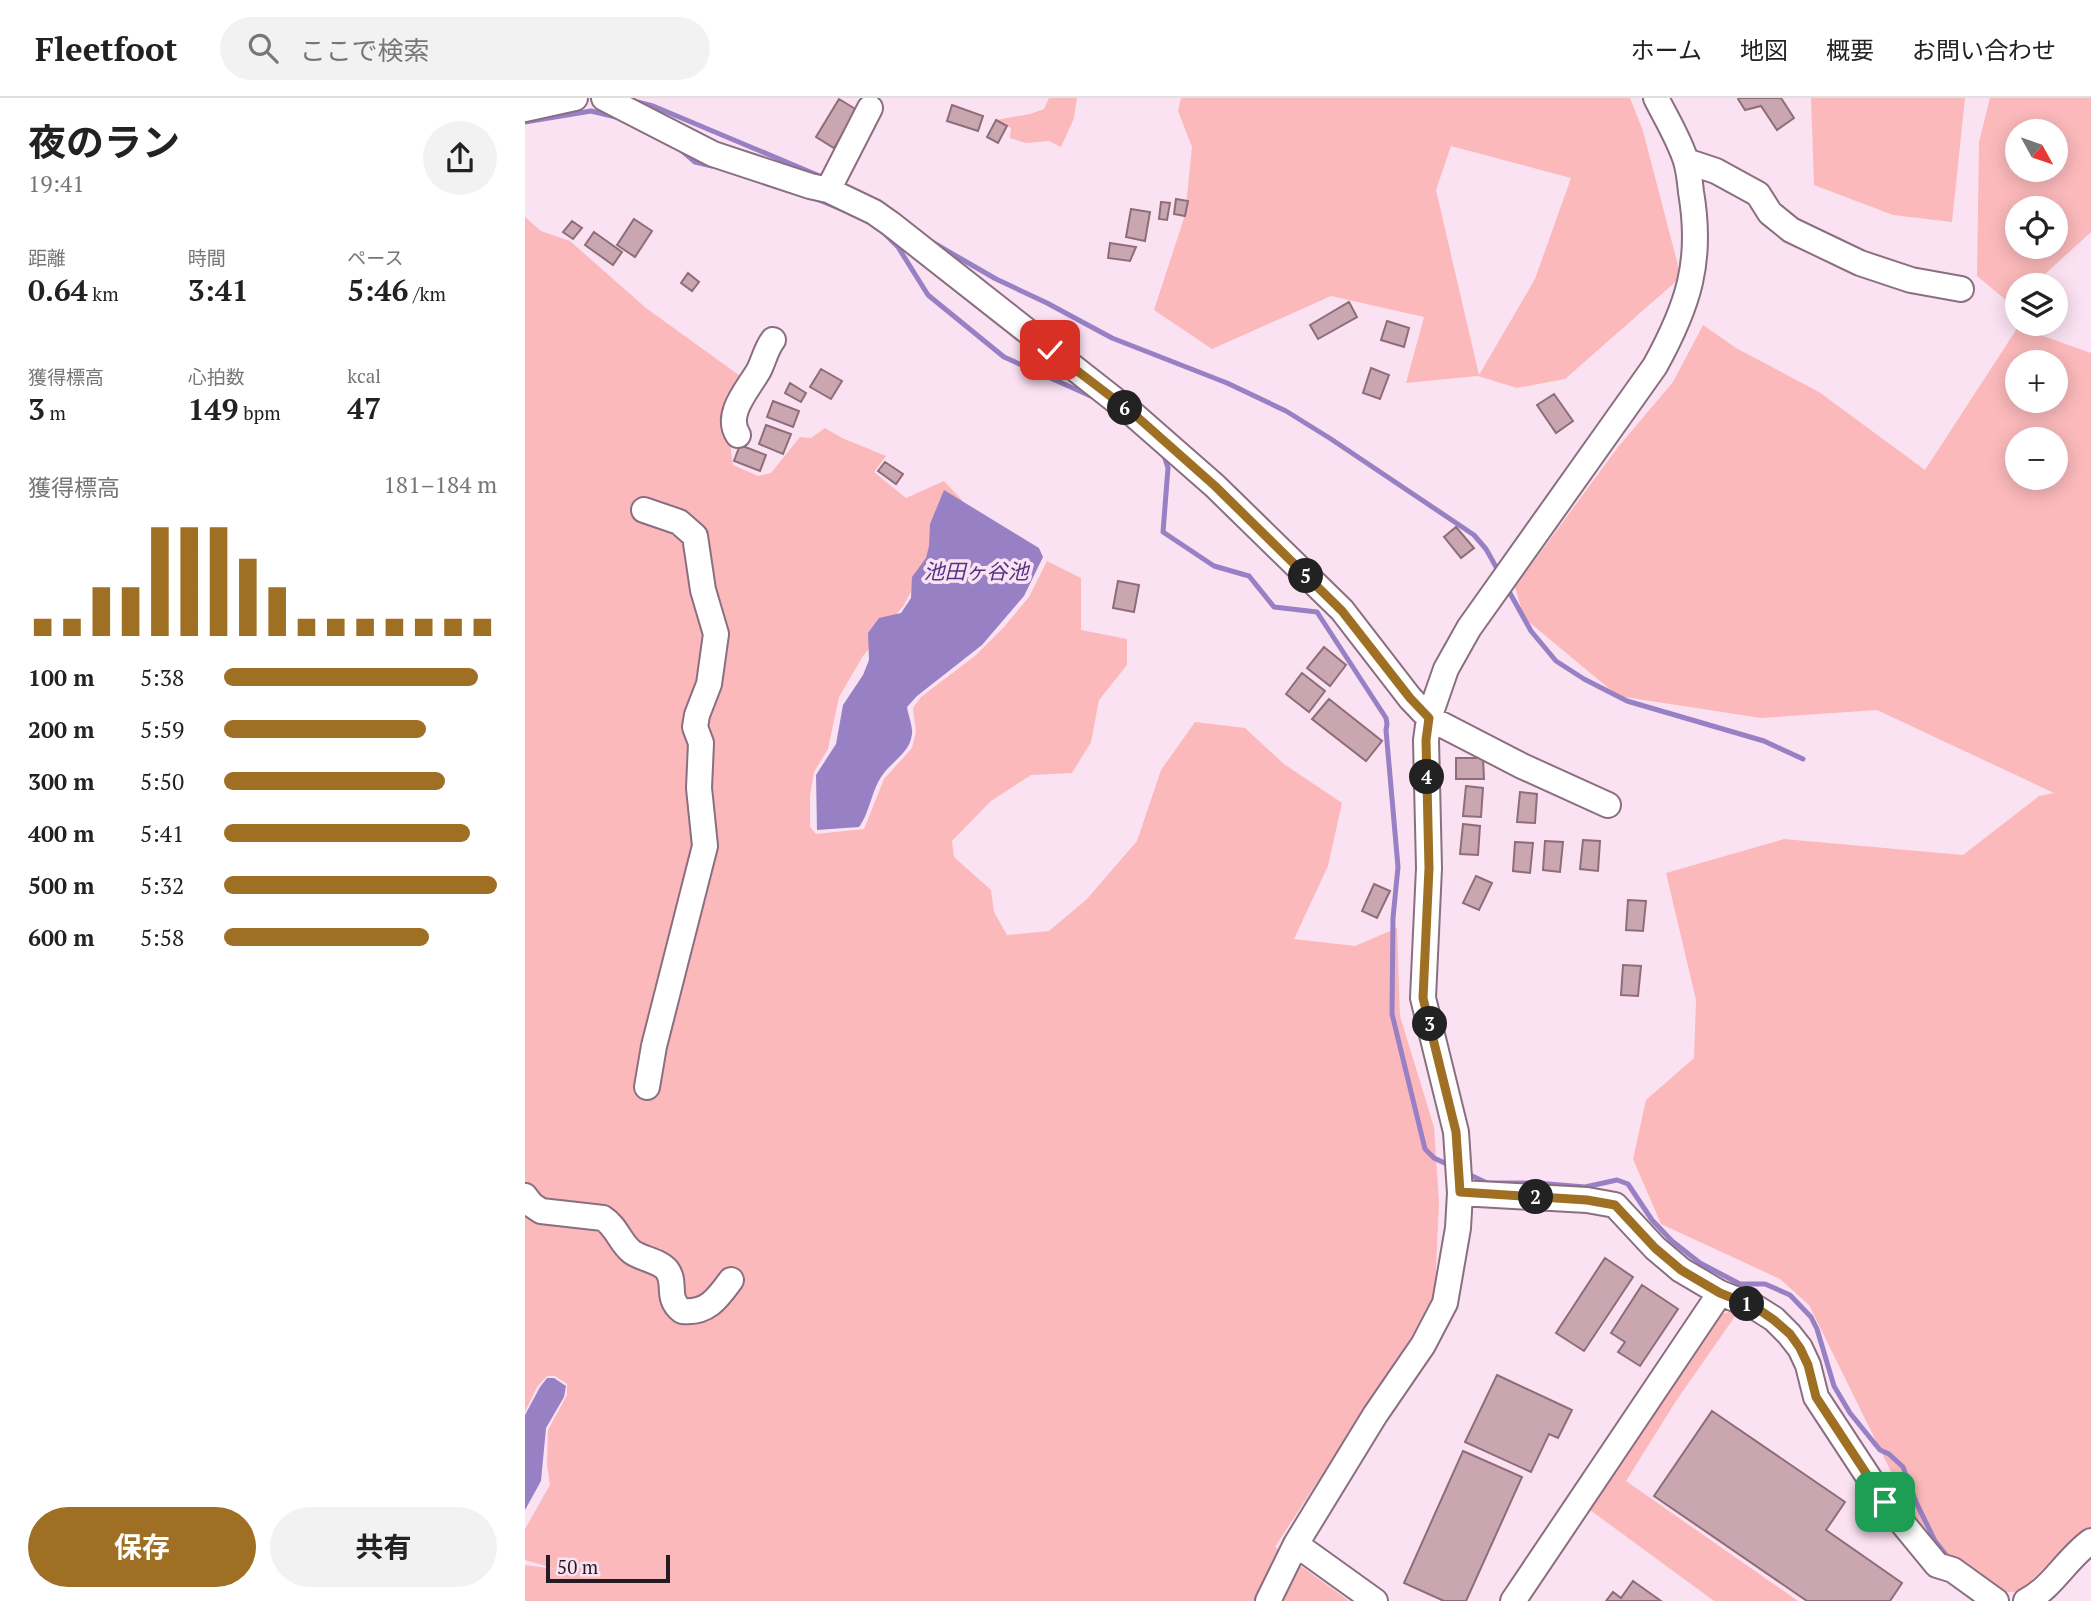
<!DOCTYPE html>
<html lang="ja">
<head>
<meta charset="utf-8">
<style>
  :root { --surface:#fff; --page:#f2f2f2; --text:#222; --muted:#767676; --line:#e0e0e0; --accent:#9f7023 }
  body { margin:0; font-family:"PT Serif","Noto Sans JP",serif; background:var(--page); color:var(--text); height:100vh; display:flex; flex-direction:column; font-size:26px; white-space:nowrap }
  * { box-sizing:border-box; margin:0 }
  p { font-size:23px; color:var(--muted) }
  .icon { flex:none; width:38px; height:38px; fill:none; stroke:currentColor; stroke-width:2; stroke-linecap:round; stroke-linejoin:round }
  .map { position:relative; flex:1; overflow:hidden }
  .side { display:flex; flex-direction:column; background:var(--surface); width:525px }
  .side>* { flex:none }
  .needle { width:46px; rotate:130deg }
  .controls { position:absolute; left:1480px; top:21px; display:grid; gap:14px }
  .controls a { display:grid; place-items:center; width:63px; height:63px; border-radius:50%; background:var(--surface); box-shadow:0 4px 18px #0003; font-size:35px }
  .scale { position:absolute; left:21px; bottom:18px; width:124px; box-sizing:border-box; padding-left:7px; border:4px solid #261b23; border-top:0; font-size:19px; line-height:24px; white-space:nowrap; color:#261b23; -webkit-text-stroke:5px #fbe2f3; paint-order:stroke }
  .pin { position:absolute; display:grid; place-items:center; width:60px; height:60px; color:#fff; margin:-30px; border-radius:14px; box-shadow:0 4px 10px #0006 }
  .km { position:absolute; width:35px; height:35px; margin:-18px; border-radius:50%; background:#222; color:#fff; font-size:19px; line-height:35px; text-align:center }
  .round { display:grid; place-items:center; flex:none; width:74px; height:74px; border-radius:37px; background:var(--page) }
  .headline { display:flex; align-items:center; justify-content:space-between; height:119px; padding:0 28px }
  h1 { font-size:38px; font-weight:700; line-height:52px }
  .stats { display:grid; grid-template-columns:repeat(3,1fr); gap:10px; height:119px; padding:7px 28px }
  .stats div { display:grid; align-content:center }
  .stats b { font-size:30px; font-weight:700 }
  .stats small { font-size:19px; font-weight:400 }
  .stats p { font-size:19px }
  .chart { height:196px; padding:14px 28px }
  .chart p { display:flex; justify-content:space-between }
  .chart svg { width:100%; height:126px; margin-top:7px; stroke:var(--accent); stroke-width:6 }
  .button { display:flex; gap:14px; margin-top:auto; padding:14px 28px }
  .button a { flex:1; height:80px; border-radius:42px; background:var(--accent); color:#fff; font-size:28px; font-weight:700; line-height:80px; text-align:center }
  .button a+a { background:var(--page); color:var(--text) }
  ul { padding:0 28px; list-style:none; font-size:23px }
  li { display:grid; grid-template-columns:112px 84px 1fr; align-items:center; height:52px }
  li i { height:18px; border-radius:9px; background:var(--accent) }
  header { display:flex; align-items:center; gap:42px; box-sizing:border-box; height:98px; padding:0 35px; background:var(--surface); border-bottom:2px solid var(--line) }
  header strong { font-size:33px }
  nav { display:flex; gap:38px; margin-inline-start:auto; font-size:24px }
  .search { width:490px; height:63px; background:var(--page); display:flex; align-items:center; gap:18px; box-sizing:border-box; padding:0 24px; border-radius:38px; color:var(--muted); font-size:26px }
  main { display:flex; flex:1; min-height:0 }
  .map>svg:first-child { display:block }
  .green { fill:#fbb9bb; fill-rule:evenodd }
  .water { fill:#9781c4 }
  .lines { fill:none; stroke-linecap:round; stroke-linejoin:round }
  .stream { stroke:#9781c4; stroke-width:5 }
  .building { fill:#caa6b1; stroke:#8e6d78; stroke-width:2 }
  .minor-casing { stroke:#8a6e81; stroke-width:28 }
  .minor { stroke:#fff; stroke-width:24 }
  .route-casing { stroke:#fff; stroke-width:14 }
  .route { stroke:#9f7023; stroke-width:9 }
  .labels { text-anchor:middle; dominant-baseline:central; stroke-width:7; stroke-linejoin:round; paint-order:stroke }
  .water-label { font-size:21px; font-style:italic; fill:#523282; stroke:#fbe2f3 }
</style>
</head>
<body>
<header>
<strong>Fleetfoot</strong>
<div class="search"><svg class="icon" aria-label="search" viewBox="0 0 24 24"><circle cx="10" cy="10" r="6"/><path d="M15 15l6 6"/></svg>ここで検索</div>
<nav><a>ホーム</a><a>地図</a><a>概要</a><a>お問い合わせ</a></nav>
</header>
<main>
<section class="side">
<div class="headline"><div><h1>夜のラン</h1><p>19:41</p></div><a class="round"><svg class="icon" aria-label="share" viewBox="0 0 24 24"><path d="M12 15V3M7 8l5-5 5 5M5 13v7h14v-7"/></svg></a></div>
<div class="stats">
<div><p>距離</p><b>0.64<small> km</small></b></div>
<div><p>時間</p><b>3:41</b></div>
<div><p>ペース</p><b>5:46<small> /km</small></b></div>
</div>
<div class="stats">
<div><p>獲得標高</p><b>3<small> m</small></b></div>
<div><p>心拍数</p><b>149<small> bpm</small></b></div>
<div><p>kcal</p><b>47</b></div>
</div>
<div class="chart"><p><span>獲得標高</span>181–184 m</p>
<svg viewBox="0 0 160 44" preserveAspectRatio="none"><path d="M5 44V38M15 44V38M25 44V27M35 44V27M45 44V6M55 44V6M65 44V6M75 44V17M85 44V27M95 44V38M105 44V38M115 44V38M125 44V38M135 44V38M145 44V38M155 44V38"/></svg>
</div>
<ul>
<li><b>100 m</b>5:38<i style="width:93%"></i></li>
<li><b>200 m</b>5:59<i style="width:74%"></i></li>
<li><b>300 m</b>5:50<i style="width:81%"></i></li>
<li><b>400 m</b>5:41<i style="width:90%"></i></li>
<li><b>500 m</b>5:32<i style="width:100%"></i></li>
<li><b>600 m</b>5:58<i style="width:75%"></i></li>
</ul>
<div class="button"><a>保存</a><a>共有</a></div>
</section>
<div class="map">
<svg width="1566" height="1503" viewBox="0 0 1566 1503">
  <rect width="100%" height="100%" fill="#fbe2f3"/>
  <path class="green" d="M524,0h28l-3,20 -13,29 -12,-6 -23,2 -16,-5 1,-10 -15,-8 34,-6 14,-5z
    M656,0h449l13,33 38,146 -116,102 -48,9 -39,-12 -72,7 18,-66 -93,-21 -119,53 -58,-39 31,-95 7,-68 -14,-36zM926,48l120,32 -36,101 -56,96 -43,-185z
    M1286,0h154l-13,124 -59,-7 -79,-30z
    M1465,0h101v134l-58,53h-15v14l-6,6 -35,-29 2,-134zM1493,33h38v39h-38zM1493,110h38v39h-38z
    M0,119l16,14 29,10 76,67 97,70 -17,38 7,49 25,11 13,-3 29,-36 11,1 14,-10 17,10 44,18 -12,16 32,26 38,-17 18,19 -28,31 -6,28 -24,46 -41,51 -24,41 -11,52 -14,23 -4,24v31l6,7 48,-5 20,-50 28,-31 4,-16 -3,-24 8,-11 55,-42 28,-28 25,-30 18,-36 34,17v52l46,9v26l-28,35 -8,42 -19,31 -41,2 -40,26 -39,40 2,16 37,33 3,22 13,23 42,-4 37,-31 51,-59 24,-71 34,-48 50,6 39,36 58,39 -14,63 -34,73 61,7 42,-18 3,88 34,111 5,75 -4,90 -25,47 -135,208 74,54h-824v-36l31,4 -31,-9v-31l25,-44 -3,-20 1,-35 19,-35v-11l-12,-8h-8l-10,11 -12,25z
    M1178,227l33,23 83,44 106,78 93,-143 73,26v1177l-18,9 -52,52 -19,2 -65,-28 -128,-260 -29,-26 -119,-55 -28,-65 13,-59 48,-42 2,-58 -30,-127 118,-34 179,16 76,-59 15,-3 -177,-83 -116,8 -143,-22 -94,-78 -9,-31 103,-140 55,-65zM1493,264h38v39h-38zM1493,341h38v39h-38z
    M1204,1214l7,3 -60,86 -50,80 172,120h-84l-124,-91 130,-196z"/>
  <path class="water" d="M419,392l95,58 4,9 -19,39 -42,49 -65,51 -10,11c1,8 6,19 5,27 -2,18 -18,26 -28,39 -13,16 -13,38 -25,54l-42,3 -1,-55 20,-31 7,-39 20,-30 6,-15 -1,-27 11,-15 22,-5 10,-15 1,-21 14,-19 3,-12 1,-22z
    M22,1280h7l12,8 -2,11 -18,31 -5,53 -16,29v-95l15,-28z"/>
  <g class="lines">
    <path class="stream" d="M112,4l16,4 169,71
      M0,24l66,-11 29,7
      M156,52l14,12 17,4
      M289,100l27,11
      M360,136l13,13 30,48 76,62 89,40
      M407,144l64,37 51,24 65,35 115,45 59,28 45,28 143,96 12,14 14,25
      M638,354l5,16 -5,64 51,34 35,10 25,31 43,5 69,106 1,6 -1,6 12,137 -5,51 -1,96 33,135 9,9 17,8
      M981,488l25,45 25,30 28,18 43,22 137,40 39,18
      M941,1075l21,10h49l49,4 32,-7 11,4 24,36 20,21 28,22 40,21h25l25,11 21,22 6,12 17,57 16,27 30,37 9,4 14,13 13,35 19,39 15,19"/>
  </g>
  <path class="building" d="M1214,0h42l13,20 -17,12 -16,-24 -16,4 -7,-11z
    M314,1l18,11 -23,38 -18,-11z
    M427,7l31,11 -5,15 -31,-10z
    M471,22l11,6 -9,17 -11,-6z
    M651,101l12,2 -3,15 -11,-2z
    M636,104l9,1 -3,17 -8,-1z
    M606,111l19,3 -5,29 -19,-4z
    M109,121l18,12 -17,26 -18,-12z
    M47,123l10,7 -9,11 -10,-7z
    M69,134l28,20 -9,13 -28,-20z
    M585,145l26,4 -6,14 -22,-3z
    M163,175l11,9 -7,9 -11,-8z
    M824,204l8,15 -39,22 -8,-14z
    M862,223l22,7 -5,19 -23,-7z
    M846,270l18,7 -9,24 -17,-6z
    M296,271l21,12 -11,18 -21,-12z
    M265,285l16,10 -5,9 -16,-9z
    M1029,296l19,27 -17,12 -19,-28z
    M248,303l26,10 -6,16 -26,-10z
    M241,327l25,9 -8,20 -24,-10z
    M215,347l26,10 -6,16 -26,-10z
    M360,364l18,12 -7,10 -18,-13z
    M931,429l18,21 -13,10 -17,-21z
    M593,483l21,4 -5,27 -21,-4z
    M799,549l22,18 -16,21 -23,-18z
    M777,575l23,18 -16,21 -23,-18z
    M804,601l53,42 -16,20 -54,-42z
    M931,660h27l1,21h-28z
    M941,688l17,2 -2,29 -18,-1z
    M995,694l17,2 -2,29 -18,-1z
    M938,726l17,2 -2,29 -18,-1z
    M1058,742l17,1 -2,30 -18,-2z
    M1020,743l18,1 -3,30 -17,-2z
    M990,744l18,1 -3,30 -17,-2z
    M951,778l16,7 -13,27 -16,-7z
    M849,786l16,7 -13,27 -15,-7z
    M1103,802l18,1 -3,30 -17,-1z
    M1098,867l18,1 -3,30 -17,-1z
    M1080,1160l28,19 -49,74 -28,-18z
    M1117,1187l36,24 -38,57 -22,-14 7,-10 -14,-9z
    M972,1277l75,35 -14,28 -9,-4 -18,38 -66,-30z
    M1187,1313l133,91 -19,28 76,53 -12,18h-83l-153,-105z
    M938,1353l59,26 -56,124h-22l-40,-18z
    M1108,1483l28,20h-55l7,-9 8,6z"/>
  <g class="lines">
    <g class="minor-casing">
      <path id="minor" d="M79,0l109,56 97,32 18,4 46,22 17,12 243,191 81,71 127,124 68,88 19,20 93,48 86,39
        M0,11l50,-11
        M1161,63l30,10 42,23 12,19 21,17 69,33 51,17 50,9
        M303,92l42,-82
        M213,337c-14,-21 11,-47 21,-65 5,-10 7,-21 14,-30
        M119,412l35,12 16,14 8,54 13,44 -7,50 -12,31 -2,12 6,16 -2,45 6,58 -51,200 -7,41
        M935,1095l127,7 28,5 40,43 26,22 39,23 35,14 19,12 15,15 11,14 8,17 8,32 69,105 52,63 16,5 43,31
        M0,1098l7,9 9,6 62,7c14,9 17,25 29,34 10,7 28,9 35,18 10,14 -2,28 15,41 25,3 36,-13 49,-31
        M772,1447l78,56
        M743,1503l28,-57 79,-129 48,-70 22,-42 13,-75 2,-35 -4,-61 -33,-134 6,-130 -3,-128 3,-22 17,-49 23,-41 186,-262c33,-60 48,-104 36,-174 -1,-10 -2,-21 -5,-31 -7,-22 -20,-43 -30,-63
        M988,1503l207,-308
        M1501,1503c26,-13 41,-43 65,-60"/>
    </g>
    <use href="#minor" class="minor"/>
  </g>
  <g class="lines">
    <g class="route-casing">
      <path id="route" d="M525,252l85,65 80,71 127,125 68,87 19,20 -3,22 3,128 -6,130 33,134 4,60 127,8 28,5 40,43 26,22 39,23 35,14 19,13 16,14 10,14 8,17 8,32 69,105"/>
    </g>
    <use href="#route" class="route"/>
  </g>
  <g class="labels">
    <g class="water-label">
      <text x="451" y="473">池田ヶ谷池</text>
    </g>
  </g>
</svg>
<div class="controls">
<a><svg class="needle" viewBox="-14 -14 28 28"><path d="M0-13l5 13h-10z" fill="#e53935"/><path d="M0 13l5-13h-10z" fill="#767676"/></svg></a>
<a><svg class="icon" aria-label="locate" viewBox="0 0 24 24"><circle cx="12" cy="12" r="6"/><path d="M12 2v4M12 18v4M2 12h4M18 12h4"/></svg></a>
<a><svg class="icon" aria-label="layers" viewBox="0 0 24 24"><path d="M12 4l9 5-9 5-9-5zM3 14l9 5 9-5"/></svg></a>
<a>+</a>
<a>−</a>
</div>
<div class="scale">50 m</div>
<div class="pin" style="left:1360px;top:1404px;background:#1e9e55"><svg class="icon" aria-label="arrive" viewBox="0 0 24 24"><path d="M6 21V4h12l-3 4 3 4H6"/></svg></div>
<div class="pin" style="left:525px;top:252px;background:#d93025"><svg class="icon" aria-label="check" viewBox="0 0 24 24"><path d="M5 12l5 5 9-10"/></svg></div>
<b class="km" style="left:1222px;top:1206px">1</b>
<b class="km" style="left:1011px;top:1099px">2</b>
<b class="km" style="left:905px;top:926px">3</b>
<b class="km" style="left:902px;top:679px">4</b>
<b class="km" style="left:781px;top:478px">5</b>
<b class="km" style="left:600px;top:310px">6</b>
</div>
</main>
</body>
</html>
